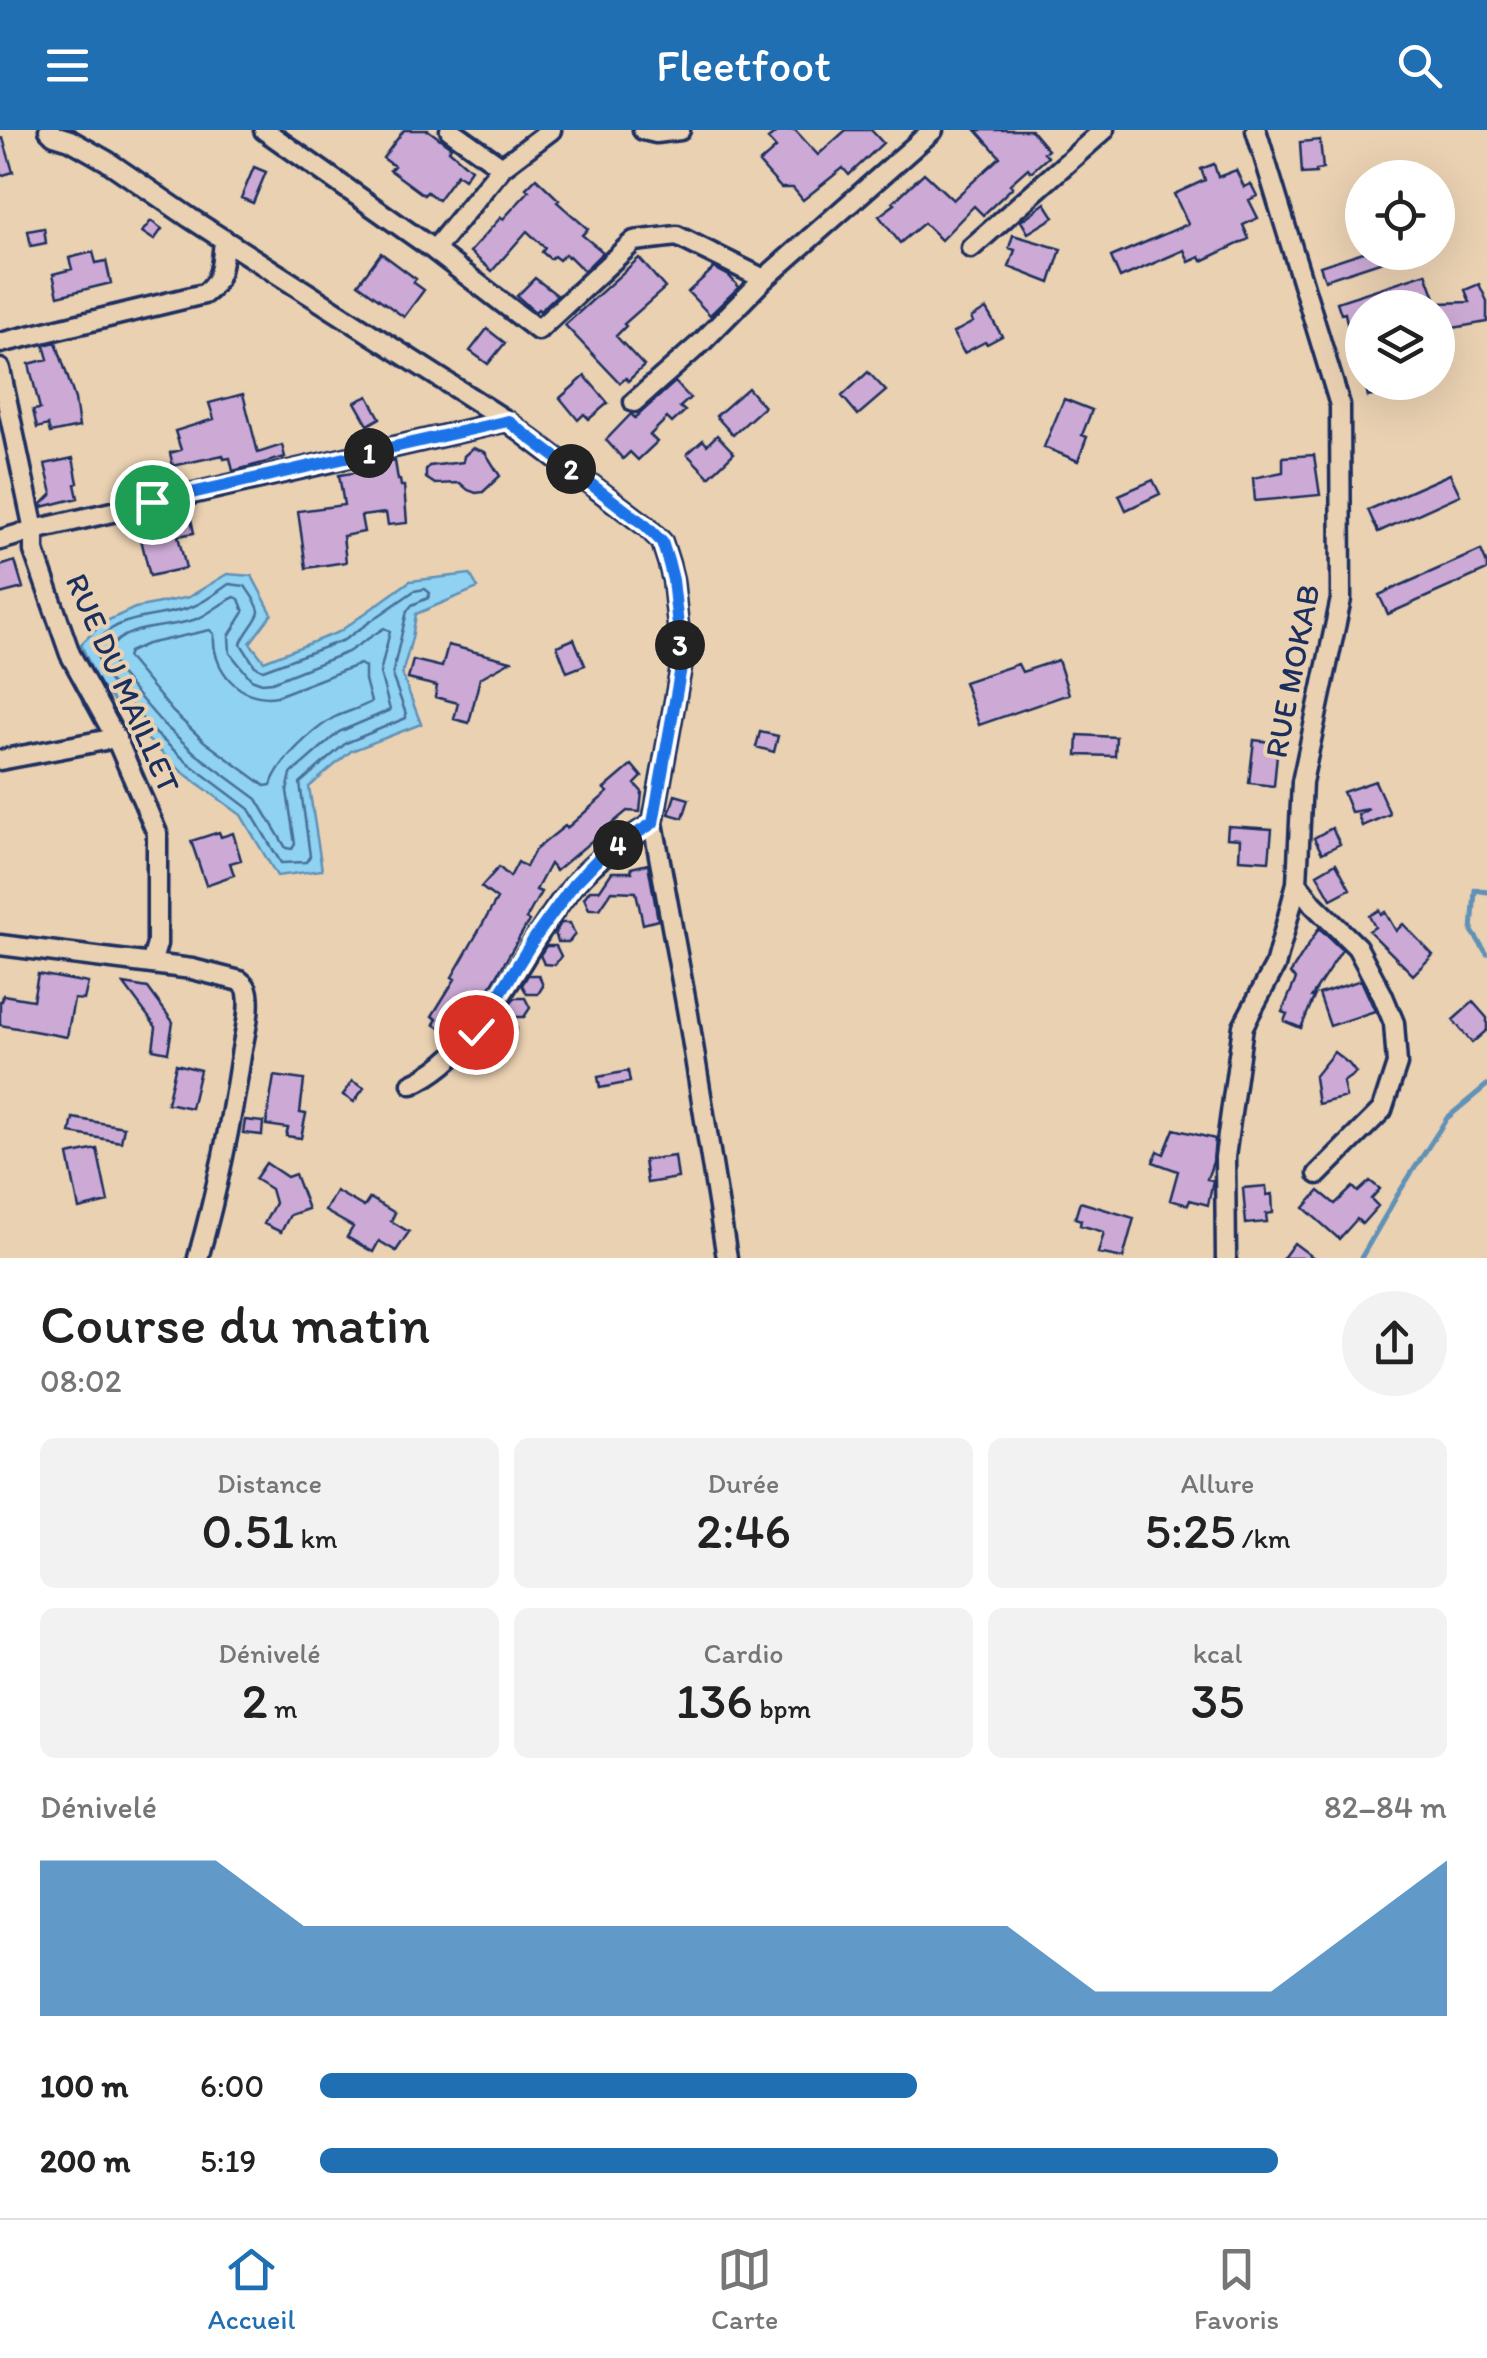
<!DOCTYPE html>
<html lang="fr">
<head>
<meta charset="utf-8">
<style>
  :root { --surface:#fff; --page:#f2f2f2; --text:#222; --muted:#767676; --line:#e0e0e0; --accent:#1f6fb2 }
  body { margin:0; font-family:Itim,sans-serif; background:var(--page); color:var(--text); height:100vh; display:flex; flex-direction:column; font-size:38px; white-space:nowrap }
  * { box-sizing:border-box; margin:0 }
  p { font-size:32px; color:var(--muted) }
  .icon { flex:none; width:55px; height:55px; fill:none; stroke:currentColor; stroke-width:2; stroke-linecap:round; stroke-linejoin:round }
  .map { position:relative; height:1128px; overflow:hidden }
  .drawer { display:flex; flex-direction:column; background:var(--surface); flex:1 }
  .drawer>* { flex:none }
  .fabs { position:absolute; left:1345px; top:30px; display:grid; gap:20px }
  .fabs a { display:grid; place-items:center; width:110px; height:110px; border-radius:50%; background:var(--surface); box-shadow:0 10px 40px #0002; font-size:50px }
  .pin { position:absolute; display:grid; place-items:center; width:85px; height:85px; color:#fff; margin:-42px; border:5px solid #fff; border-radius:50%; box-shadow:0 2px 10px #0007 }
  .km { position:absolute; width:50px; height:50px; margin:-25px; border-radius:50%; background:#222; color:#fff; font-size:28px; line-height:50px; text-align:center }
  .round { display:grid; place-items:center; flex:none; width:105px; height:105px; border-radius:52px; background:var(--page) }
  .overview { display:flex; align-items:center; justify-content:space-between; height:170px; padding:0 40px }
  h1 { font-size:55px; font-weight:600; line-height:75px }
  .stats { display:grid; grid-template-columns:repeat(3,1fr); gap:15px; height:170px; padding:10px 40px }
  .stats div { display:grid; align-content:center; border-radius:15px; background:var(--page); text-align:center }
  .stats b { font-size:50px; font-weight:600 }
  .stats small { font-size:28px; font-weight:400 }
  .stats p { font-size:28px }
  .chart { height:280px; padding:20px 40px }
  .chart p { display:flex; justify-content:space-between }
  .chart svg { width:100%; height:180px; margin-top:10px; fill:var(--accent); opacity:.7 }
  ul { padding:0 40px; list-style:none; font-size:32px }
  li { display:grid; grid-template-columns:160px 120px 1fr; align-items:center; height:75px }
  li i { height:25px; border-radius:12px; background:var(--accent) }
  header { display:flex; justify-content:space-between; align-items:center; height:130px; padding:0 40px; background:var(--accent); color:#fff; font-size:45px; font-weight:600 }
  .dock { display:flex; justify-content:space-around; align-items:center; height:140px; border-top:2px solid var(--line); background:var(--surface); font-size:28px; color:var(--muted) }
  .dock a { display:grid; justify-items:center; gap:5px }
  .dock .current { color:var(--accent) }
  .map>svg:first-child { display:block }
  .water { fill:#8fd2f1; stroke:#6191b6; stroke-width:2.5 }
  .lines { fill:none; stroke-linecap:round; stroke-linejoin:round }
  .shore { stroke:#497099; stroke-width:2.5 }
  .stream { stroke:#6191b6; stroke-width:5 }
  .building { fill:#ccaad5; stroke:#1b2f5e; stroke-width:2.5 }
  .minor-casing { stroke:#1b2f5e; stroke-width:25 }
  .minor { stroke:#ead1b2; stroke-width:18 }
  .route-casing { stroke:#fff; stroke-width:20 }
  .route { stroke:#1a73e8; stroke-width:12 }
  .labels { text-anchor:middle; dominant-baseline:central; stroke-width:8; stroke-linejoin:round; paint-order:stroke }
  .street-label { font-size:32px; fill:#1b2f5e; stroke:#ead1b2 }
</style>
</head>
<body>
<header><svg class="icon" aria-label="menu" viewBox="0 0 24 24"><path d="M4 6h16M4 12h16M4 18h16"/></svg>Fleetfoot<svg class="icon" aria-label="search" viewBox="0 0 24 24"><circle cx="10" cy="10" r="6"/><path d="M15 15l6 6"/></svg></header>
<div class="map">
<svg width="1487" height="1128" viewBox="0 0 1487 1128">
  <rect width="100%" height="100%" fill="#ead1b2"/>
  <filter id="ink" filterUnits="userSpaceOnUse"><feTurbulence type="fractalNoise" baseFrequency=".01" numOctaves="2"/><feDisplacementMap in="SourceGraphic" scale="20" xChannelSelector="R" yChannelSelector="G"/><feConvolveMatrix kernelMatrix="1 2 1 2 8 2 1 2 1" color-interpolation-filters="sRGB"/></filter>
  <g filter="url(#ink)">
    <path class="water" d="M227,444l25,2 20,38 -22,29 14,18 75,-29 71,-51 60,-7 8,14 -62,26 -4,24 -10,36 19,50 -70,27 -42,36 13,83 -45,6 -36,-61 -60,-44 -35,-33 -49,-56 -16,-38 21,-21 33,-15 54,-11z"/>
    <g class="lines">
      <path class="shore" d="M229,454l16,2c4,6 14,19 14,26 0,6 -16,23 -18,32l14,22 8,4 81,-30 70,-49 11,-2 5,4 -2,5 -16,7 -5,6 -14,60v7l13,36v4l-60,25 -46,40 10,73 -4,6 -25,1 -32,-54 -61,-46 -35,-32 -47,-54 -12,-28c17,-38 68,-29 100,-43 13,-5 24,-15 35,-22z
        M235,467l4,2 5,13 -15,24 1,17 21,26 11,4 10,-1 76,-30 36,-24 6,3 -10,42 10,37 -51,22 -48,42 -4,17 8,53 -3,5 -6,-1 -29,-49 -61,-45 -34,-31 -45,-52 -8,-20c15,-29 63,-21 90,-33 13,-6 23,-16 36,-21z
        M210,500l4,4c-3,35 26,69 63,62l83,-32 5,3v13l6,22c-12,7 -26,10 -38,16 -21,13 -55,43 -62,67l-6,1 -60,-44 -32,-30 -46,-55 2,-5 18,-8z"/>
      <path class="stream" d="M1487,762l-12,-2 -3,41 15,23
        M1361,1128l37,-64 49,-76 40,-33"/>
    </g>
    <path class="building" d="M404,0h24l23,17 -2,3 22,19 -7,10 -7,-5 -19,26 -11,-8 -3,3 -34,-25 4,-4 -11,-8z
      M779,0h16l23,25 28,-25h25l12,13 -34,32 -6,-7 -40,32 -10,-12h-12l-22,-25 17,-15 -8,-9z
      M976,0h55l17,20 -4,3 4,4 -17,15 -3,-4 -18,16 3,3 -30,28 -9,-9 -33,34 -17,-17 -24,20 -21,-27 16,-12 -2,-2 31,-29 29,27 47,-43z
      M3,8l10,34 -13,4v-37z
      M1320,10l3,29 -7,1v3l-14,1 -2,-32z
      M1214,34l4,13 18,-7 8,17 7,-3 6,12 -8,4 9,18 -15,7 6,14 -47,22 -2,-4 -11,5 -5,-12 -64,28 -9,-21 77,-33 -14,-30 31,-14 -4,-11z
      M254,37l12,5 -13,31 -12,-5z
      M536,48l23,22 -2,2 31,27 -6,6 21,17 -19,19 -15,-15 -1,1 -3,-3 -6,6 -5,-4 -4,3 -8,-7 3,-4 -18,-17 -35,40 -22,-19 31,-35 2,2 26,-28 -3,-3z
      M1045,73l9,14 -26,16 -7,-12z
      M151,91l11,8 -8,11 -12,-8z
      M44,98l2,15 -15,3 -3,-15z
      M1013,105l48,14 -11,34 -41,-16 6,-17 -6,-2z
      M93,122l3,11 10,-2 5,22 -53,13 -5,-22 19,-5 -3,-11z
      M1363,122l41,2 -79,26 -5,-14z
      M381,123l35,26 -3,3 11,8 -20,27 -46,-33z
      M639,128l26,30 -41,36 2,2 -10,10 28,30 -16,15 -2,-3 -6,5 -55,-58z
      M714,138l15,8 10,11 -29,28 -22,-23z
      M1426,143l12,33v-3l32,-1 -5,-12 14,-6 8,17v21l-34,6v4l-15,1v-25h-31l-2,-12 -14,6 -1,-4 -28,10v38l-10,2 -7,-35 -4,1 -4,-12z
      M535,148l22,17 -17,16 -2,-2 -3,3 -18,-16z
      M986,179l16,27 -15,8 -2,-2 -21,11 -11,-20 20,-11 -2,-4z
      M487,199l18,14 -17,21 -18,-13z
      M56,212l19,57 4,28 -29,6 -2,-8 -11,3 -4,-18 7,-1 -11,-45 19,-5 -4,-14z
      M868,242l18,19 -28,24 -16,-19z
      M585,246l23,27 -19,16 -5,-5 -6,6 -18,-22z
      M675,252l15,16 -10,9 5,4 -13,12 -5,-5 -17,17 7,7 -19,18 -8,-8 -7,7 -17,-19 25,-26 4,4z
      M1365,252h45v5l-42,10z
      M748,258l16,19 -31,28 -17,-19z
      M243,264l15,59 24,-8 3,12 -52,14 -3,-13 -6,1 -1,-4 -50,11 -3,-13 11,-3 -6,-19 39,-12 -5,-16z
      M368,266l12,22 -12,7 -13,-23z
      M1064,269l28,11 -10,25 5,2 -9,24 -34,-14z
      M717,305l17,18 -25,24 -22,-23 16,-14 4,5z
      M473,318l12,4 15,24 -17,16 -7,1 -8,-3 -8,-7 -25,1 -9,-6v-8l3,-4 34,-4 1,-6z
      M1314,325l6,40 -65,6 -2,-23 30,-6v-15z
      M73,328l5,25 -3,1 3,14 -36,9 -1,-2 11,-11 -7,-30z
      M395,331l3,19h2l1,6h3l3,37 -19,2 -2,-12 -25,3 3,16 -21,4 3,26 -40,6 -8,-57 46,-6 -5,-30 21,-3v-4z
      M1450,344l10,21 -82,37 -10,-22z
      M1153,350l7,14 -34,16 -7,-15z
      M191,389l3,14 -16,3 8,32 -36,8 -11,-45z
      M1481,420l6,14v6l-99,44 -9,-19z
      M15,431l8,27 -23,6v-28z
      M574,509l11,26 -18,7 -10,-26z
      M448,515l63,16 -31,17 -11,45 -15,-4 4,-16 -23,-6 2,-11 -29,-7 5,-19 29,7z
      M1058,530l11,34 -90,31 -15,-43 54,-18 4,8z
      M760,602l18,4 -4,16 -18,-5z
      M1078,605l38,2 -1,19 -38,-1z
      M1254,610l24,3 -4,43 -25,-3z
      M632,635l10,12 -7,7 7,8 -2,20 -13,-1 -71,60 -6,-7 -14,26 5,2 -15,27 3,2 -44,75 -3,-2 -24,38 -8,-5 -3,5 -13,-8 3,-5 -5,-3 23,-37 -3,-2 45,-78 -16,-12 18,-20 11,10 8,-15 8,5 9,-17 30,-24 2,2 41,-36 -4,-3z
      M1375,651l15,33 -28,12 -4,-11 11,-6 -18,3 -8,-20z
      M675,665l14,4 -6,19 -14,-4z
      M1228,696l44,3 -3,32 -30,-2 1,-20 -13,-1z
      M1332,698l8,16 -18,9 -8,-15z
      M219,702l2,5 12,-4 8,27 -11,3 4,12 -28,10 -15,-44z
      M1336,733l14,26 -19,10 -14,-25z
      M648,734l10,56 -15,4 -7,-32 -24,-1 -12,18h-11l-5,-11 6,-8h10l12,-18h20l-1,-4z
      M1379,780l2,4 4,-2 11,19 7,-7 30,31 -20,20 -44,-44 6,-4 -6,-11z
      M561,793h9l5,11 -6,8h-11l-3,-9z
      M1319,798l23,22 -30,46 3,-1 -14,33 -17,-7 3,-7 -5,-2 14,-33 -6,-5z
      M546,816h10l5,10 -6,9 -11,-1 -4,-9z
      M38,844l50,9 -4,17 -10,-1 -7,38 -67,-12v-24h2l1,-6 30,5z
      M528,845h11l4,11 -5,8h-11l-5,-9z
      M1361,850l14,31 -45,15 -11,-32z
      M124,854l24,4 25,34 -5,30 -15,-3 3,-22z
      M515,868h10l5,10 -6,9h-11l-4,-11z
      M1473,872l14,16v12l-15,13 -19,-23z
      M501,889h11l5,10 -6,9h-11l-5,-11z
      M488,915l11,1 4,10 -6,9 -11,-1 -4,-10z
      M1334,922l15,12 7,9 -13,9 3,15 -28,7 -4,-27z
      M176,934l24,6 -9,38 -24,-5z
      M628,941l2,11 -30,6 -2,-11z
      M274,946l30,4 -4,33 6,1 -5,24 -15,-2 2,-8 -22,-3z
      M352,951l12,7 -10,14 -11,-7z
      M73,988l51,9 -3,15 -51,-9z
      M245,990l18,2 -1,13 -19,-2z
      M1174,999l41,10 -2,23 -6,17 6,1 -5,25 -18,-5 -2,5 -18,-5 8,-29 -25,-9 5,-11 6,3z
      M97,1019l11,53 -29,7 -11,-54z
      M675,1026l3,22 -31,5 -3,-23z
      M266,1033l21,14 8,-3 13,35 -18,6 -9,17 -17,-8 11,-21 -4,-14 -16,-10z
      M1370,1051l10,8 -9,10 7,7 -16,18 -5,-5 -18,20 -35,-31 15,-17 16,13 18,-17 5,5z
      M1266,1056l1,9 5,-1 1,19 -7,1 1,8 -21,2 -3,-36z
      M336,1061l28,16 6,-9 25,15 -4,8 18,11 -13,19 -17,-10 -6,11 -26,-15 6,-10 -28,-16z
      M1080,1072l54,16 -11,40 -25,-5 6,-21 -24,-7 1,-5 -6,-2z
      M1294,1113l20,15h-31z"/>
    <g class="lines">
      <g class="minor-casing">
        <path id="minor" d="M49,0l5,5 16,5 37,21 83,57 317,203 139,105 16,16 7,22 4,16 9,82 -29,161 35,191 39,244
          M264,0l170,120 104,80 96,-89 43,-5 87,43
          M450,0l52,37
          M643,0l13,3 24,-3
          M1256,0l84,275 1,194 -39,183 -5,101 16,21 44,43 25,47 12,29 3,41 -15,46 -64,64
          M971,118l133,-118
          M434,120l68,-83 49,-37
          M0,213l204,-49c19,-13 18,-34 20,-55
          M0,239l34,161v21l36,103 46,84 41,95v111l-6,20
          M634,272l68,-60 62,-63 169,-149
          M0,410l34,-10 473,-109
          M0,630l116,-22
          M0,815l192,24 48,12c5,4 7,6 8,12 3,19 -4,43 -7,62 -10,68 -24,136 -43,203
          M412,954c75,-33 110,-140 163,-200 22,-27 49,-43 78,-61
          M1226,1128l-1,-101 18,-131 32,-60 22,-83"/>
      </g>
      <use href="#minor" class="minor"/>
    </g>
  </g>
  <g class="lines" filter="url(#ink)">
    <g class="route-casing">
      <path id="route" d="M152,372l356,-81 138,105 16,16 7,22 4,16 9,82 -29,161 -53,34 -27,28 -39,54 -58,93"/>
    </g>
    <use href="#route" class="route"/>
  </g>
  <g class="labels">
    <g class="street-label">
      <text transform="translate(1292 541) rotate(-79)">RUE MOKAB</text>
      <text transform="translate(123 553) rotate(66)">RUE DU MAILLET</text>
    </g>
  </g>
</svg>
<div class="fabs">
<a><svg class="icon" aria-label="locate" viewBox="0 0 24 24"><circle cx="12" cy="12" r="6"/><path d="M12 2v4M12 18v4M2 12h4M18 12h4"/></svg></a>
<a><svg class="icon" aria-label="layers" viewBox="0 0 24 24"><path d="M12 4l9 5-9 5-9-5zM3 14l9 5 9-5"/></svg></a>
</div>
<div class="pin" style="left:152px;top:372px;background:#1e9e55"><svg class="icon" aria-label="arrive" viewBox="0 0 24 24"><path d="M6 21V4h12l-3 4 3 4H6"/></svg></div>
<div class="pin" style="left:476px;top:902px;background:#d93025"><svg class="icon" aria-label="check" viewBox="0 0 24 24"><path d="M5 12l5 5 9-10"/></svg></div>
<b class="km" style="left:369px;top:323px">1</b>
<b class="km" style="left:571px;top:339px">2</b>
<b class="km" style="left:680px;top:515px">3</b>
<b class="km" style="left:618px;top:715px">4</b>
</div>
<section class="drawer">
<div class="overview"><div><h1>Course du matin</h1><p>08:02</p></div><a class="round"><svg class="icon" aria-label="share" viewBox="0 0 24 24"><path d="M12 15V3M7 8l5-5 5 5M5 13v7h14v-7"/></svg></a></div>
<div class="stats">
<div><p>Distance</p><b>0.51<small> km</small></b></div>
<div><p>Durée</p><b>2:46</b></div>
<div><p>Allure</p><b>5:25<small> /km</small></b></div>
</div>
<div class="stats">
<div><p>Dénivelé</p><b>2<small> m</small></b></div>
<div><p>Cardio</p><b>136<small> bpm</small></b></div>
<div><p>kcal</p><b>35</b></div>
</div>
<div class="chart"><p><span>Dénivelé</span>82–84 m</p>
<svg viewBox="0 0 160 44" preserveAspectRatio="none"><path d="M0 44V6L10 6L20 6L30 22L40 22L50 22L60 22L70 22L80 22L90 22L100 22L110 22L120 38L130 38L140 38L150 22L160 6V44z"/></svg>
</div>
<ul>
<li><b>100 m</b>6:00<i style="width:53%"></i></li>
<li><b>200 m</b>5:19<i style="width:85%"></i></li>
</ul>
</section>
<nav class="dock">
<a class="current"><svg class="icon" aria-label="home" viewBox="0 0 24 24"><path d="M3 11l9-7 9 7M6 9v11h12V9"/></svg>Accueil</a>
<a><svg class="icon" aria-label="map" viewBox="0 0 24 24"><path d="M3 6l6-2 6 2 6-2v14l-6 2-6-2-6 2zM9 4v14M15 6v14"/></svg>Carte</a>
<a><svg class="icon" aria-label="saved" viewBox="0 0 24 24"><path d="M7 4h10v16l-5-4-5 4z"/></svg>Favoris</a>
</nav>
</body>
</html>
